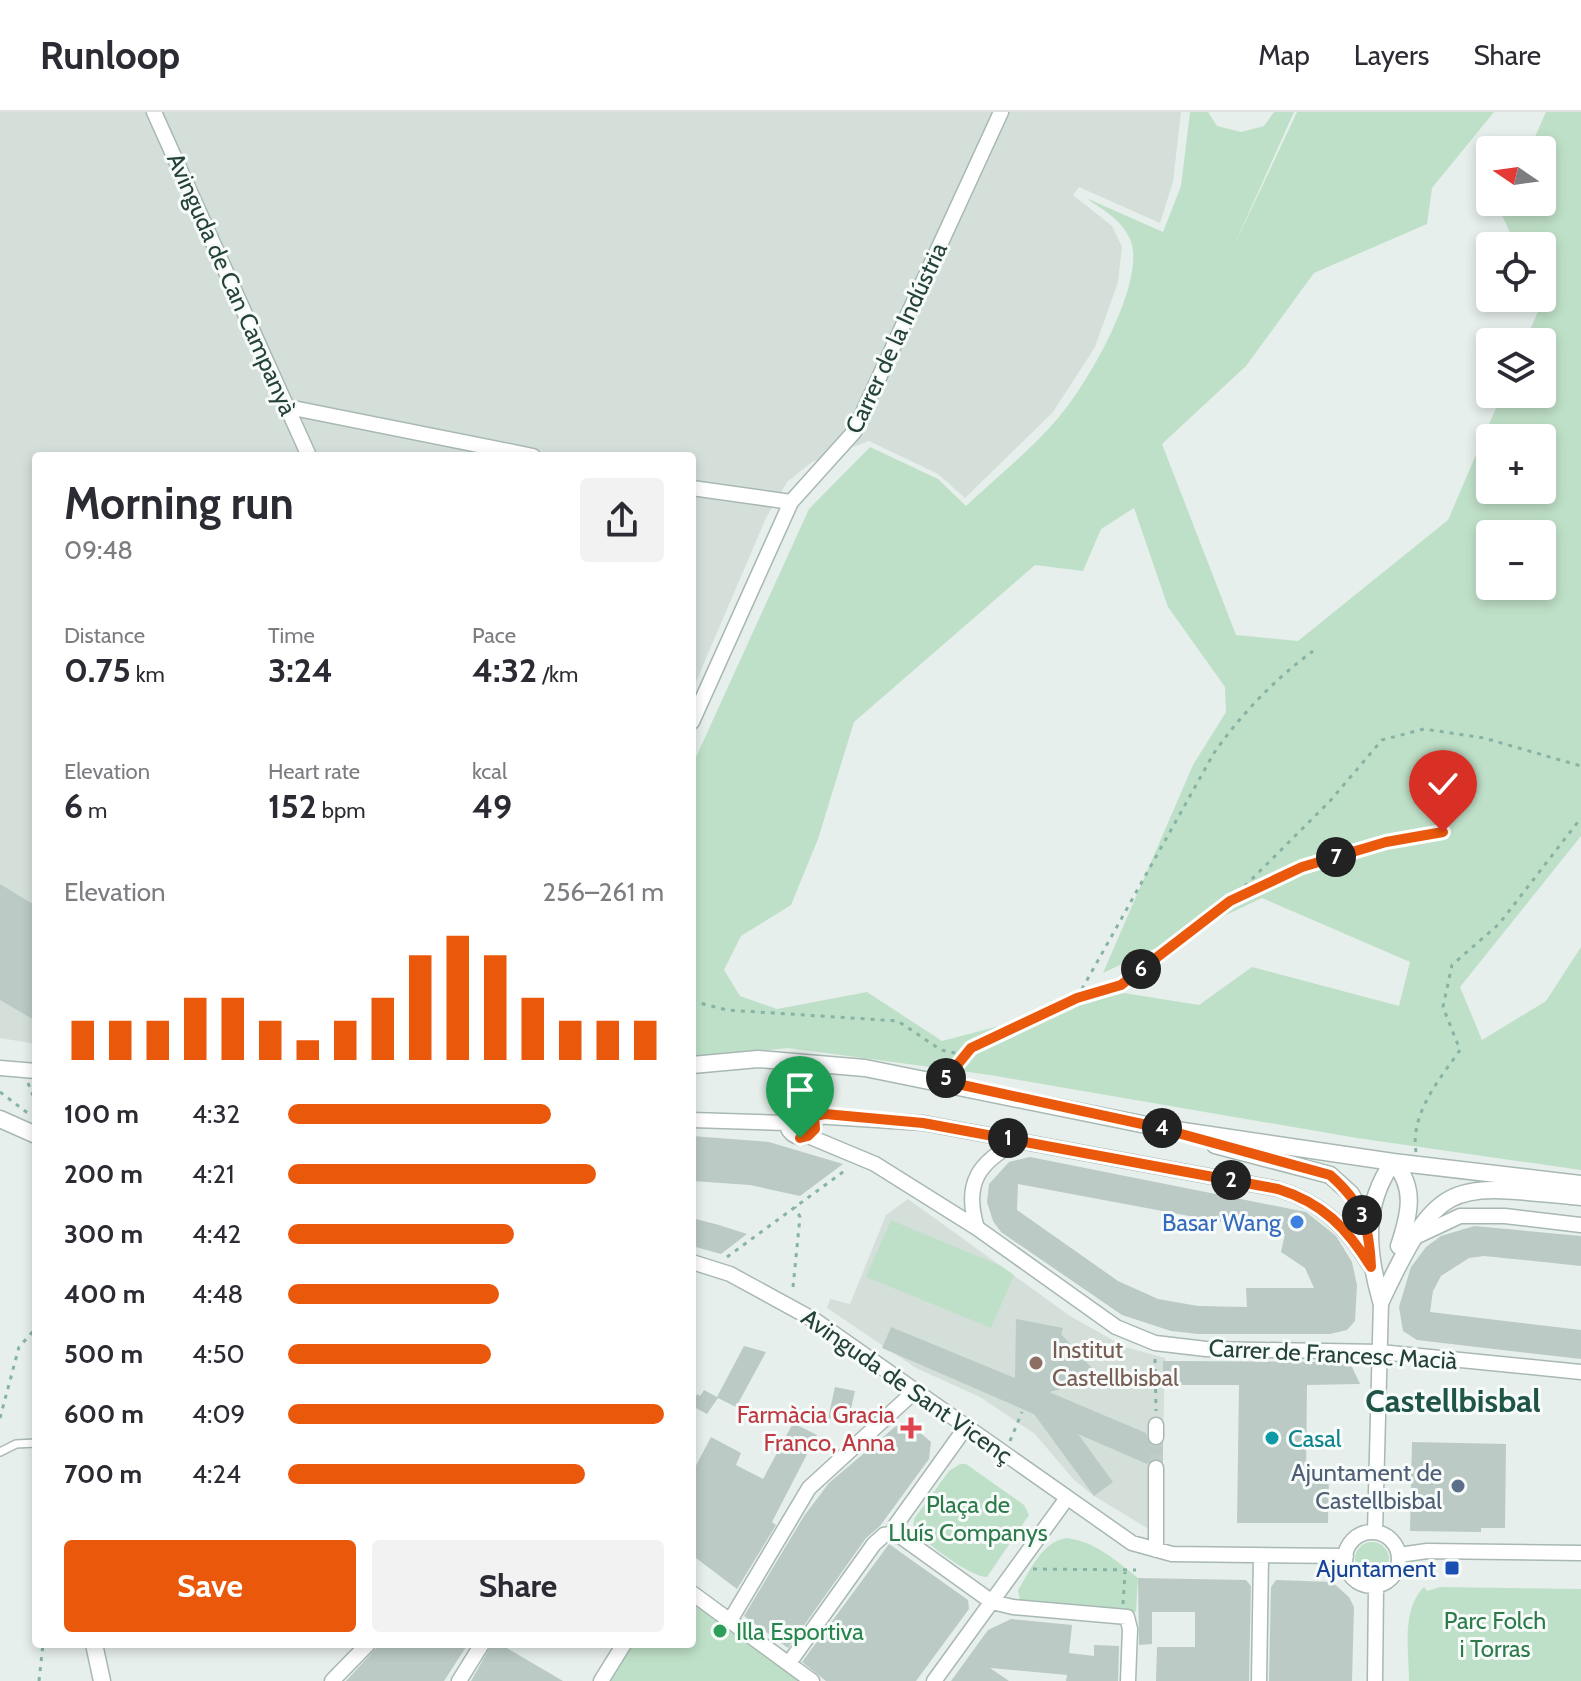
<!DOCTYPE html>
<html lang="en">
<head>
<meta charset="utf-8">
<style>
  :root { --surface:#fff; --page:#f2f2f3; --text:#2b2b33; --muted:#7c7c81; --line:#e1e1e2; --accent:#ea580c }
  body { margin:0; font-family:Cabin,sans-serif; background:var(--page); color:var(--text); height:100vh; display:flex; flex-direction:column; font-size:30px; white-space:nowrap }
  * { box-sizing:border-box; margin:0 }
  p { font-size:26px; color:var(--muted) }
  .icon { flex:none; width:44px; height:44px; fill:none; stroke:currentColor; stroke-width:2; stroke-linecap:round; stroke-linejoin:round }
  .map { position:relative; flex:1; overflow:hidden }
  .sheet { position:absolute; left:32px; top:340px; width:664px; height:1196px; display:flex; flex-direction:column; background:var(--surface); border-radius:8px; box-shadow:0 4px 12px #0003 }
  .sheet>* { flex:none }
  .needle { width:52px; rotate:283deg }
  .tools { position:absolute; left:1476px; top:24px; display:grid; gap:16px }
  .tools a { display:grid; place-items:center; width:80px; height:80px; border-radius:8px; background:var(--surface); box-shadow:0 4px 12px #0003; font-size:40px }
  .pin { position:absolute; display:grid; place-items:center; width:68px; height:68px; color:#fff; margin:-82px -34px; border-radius:50% 50% 50% 0; rotate:-45deg; box-shadow:0 0 8px #0007 }
  .pin .icon { rotate:45deg }
  .km { position:absolute; width:40px; height:40px; margin:-20px; border-radius:50%; background:#222; color:#fff; font-size:22px; line-height:40px; text-align:center }
  .round { display:grid; place-items:center; flex:none; width:84px; height:84px; border-radius:8px; background:var(--page) }
  .head { display:flex; align-items:center; justify-content:space-between; height:136px; padding:0 32px }
  h1 { font-size:44px; font-weight:800; line-height:60px }
  .metrics { display:grid; grid-template-columns:repeat(3,1fr); gap:12px; height:136px; padding:8px 32px }
  .metrics div { display:grid; align-content:center }
  .metrics b { font-size:34px; font-weight:800 }
  .metrics small { font-size:22px; font-weight:400 }
  .metrics p { font-size:22px }
  .chart { height:224px; padding:16px 32px }
  .chart p { display:flex; justify-content:space-between }
  .chart svg { width:100%; height:144px; margin-top:8px; stroke:var(--accent); stroke-width:6 }
  .action { display:flex; gap:16px; margin-top:auto; padding:16px 32px }
  .action a { flex:1; height:92px; border-radius:8px; background:var(--accent); color:#fff; font-size:32px; font-weight:800; line-height:92px; text-align:center }
  .action a+a { background:var(--page); color:var(--text) }
  ul { padding:0 32px; list-style:none; font-size:26px }
  li { display:grid; grid-template-columns:128px 96px 1fr; align-items:center; height:60px }
  li i { height:20px; border-radius:10px; background:var(--accent) }
  header { display:flex; align-items:center; gap:48px; box-sizing:border-box; height:112px; padding:0 40px; background:var(--surface); border-bottom:2px solid var(--line) }
  header strong { font-size:38px }
  nav { display:flex; gap:44px; margin-inline-start:auto; font-size:28px }
  .map>svg:first-child { display:block }
  .built { fill:#d4dfda }
  .green { fill:#bfe0c8; fill-rule:evenodd }
  .building { fill:#bbcac4; fill-rule:evenodd }
  .lines { fill:none; stroke-linecap:round; stroke-linejoin:round }
  .minor-tunnel { stroke:#bfccc8; stroke-width:14; stroke-dasharray:14 7; stroke-linecap:butt }
  .service-casing { stroke:#a8b8b2; stroke-width:10 }
  .minor-casing { stroke:#a8b8b2; stroke-width:17 }
  .tertiary-casing { stroke:#a8b8b2; stroke-width:19 }
  .path { stroke:#86b3a5; stroke-width:3; stroke-dasharray:4 6; stroke-linecap:butt }
  .service { stroke:#fff; stroke-width:7 }
  .minor { stroke:#fff; stroke-width:14 }
  .tertiary { stroke:#fff; stroke-width:16 }
  .route-casing { stroke:#fff; stroke-width:16 }
  .route { stroke:#ea580c; stroke-width:10 }
  .shop-dot { fill:#3f7fe0; stroke:#f7fbf9; stroke-width:3 }
  .education-dot { fill:#8d6e63; stroke:#f7fbf9; stroke-width:3 }
  .health-dot { fill:#e0444e; stroke:#f7fbf9; stroke-width:3 }
  .culture-dot { fill:#0f9aa8; stroke:#f7fbf9; stroke-width:3 }
  .service-dot { fill:#5c6f8a; stroke:#f7fbf9; stroke-width:3 }
  .transit-dot { fill:#1a4fb4; stroke:#f7fbf9; stroke-width:3 }
  .leisure-dot { fill:#2e9e5b; stroke:#f7fbf9; stroke-width:3 }
  .labels { text-anchor:middle; dominant-baseline:central; stroke-width:6; stroke-linejoin:round; paint-order:stroke }
  .street-label { font-size:24px; fill:#24423a; stroke:#f7fbf9 }
  .shop-label { font-size:24px; fill:#366cbe; stroke:#f7fbf9; text-anchor:end }
  .education-label { font-size:24px; fill:#785e54; stroke:#f7fbf9; text-anchor:start }
  .health-label { font-size:24px; fill:#be3a42; stroke:#f7fbf9; text-anchor:end }
  .culture-label { font-size:24px; fill:#0d838f; stroke:#f7fbf9; text-anchor:start }
  .service-label { font-size:24px; fill:#4e5e75; stroke:#f7fbf9; text-anchor:end }
  .park-label { font-size:24px; fill:#2d7a4b; stroke:#f7fbf9 }
  .transit-label { font-size:24px; fill:#164399; stroke:#f7fbf9; text-anchor:end }
  .leisure-label { font-size:24px; fill:#27864d; stroke:#f7fbf9; text-anchor:start }
  .district-label { font-size:32px; font-weight:bold; fill:#1f5548; stroke:#f7fbf9 }
</style>
</head>
<body>
<header>
<strong>Runloop</strong>
<nav><a>Map</a><a>Layers</a><a>Share</a></nav>
</header>
<div class="map">
<svg width="1581" height="1569" viewBox="0 0 1581 1569">
  <rect width="100%" height="100%" fill="#e6efeb"/>
  <path class="built" d="M0,0h1181l-8,70 -13,41 -81,-36 -6,8 39,31 10,21 -4,35 -23,65 -42,65 -88,86 -27,-24 -69,-33 -57,21 -25,20 -21,36 -74,173v-235h-656v588l-36,-6z
    M908,1087l162,117 55,31 40,11 -4,172 -14,-2 -53,-32 -20,-16 -39,-46 -55,-37 -64,-29 -89,-60 3,-9 20,5 36,-89z"/>
  <path class="green" d="M1190,0h18l9,14 24,6 23,-6 10,-14h20l-61,136 64,-136h197l-62,76 -5,36 -113,49 -68,93 -84,78 74,191 62,6 150,-121 54,-126h40v-52h-17l17,-40v-56h-26l-15,-33 4,-11h37v-52h-13l17,-38h35v724l-121,151 22,53 64,-39 35,-54v223l-224,-32 -367,-63 -202,-27 -96,11v-293l117,-257 61,-62 68,32 28,27c31,-29 66,-57 93,-89 28,-32 89,-137 71,-178 -9,-20 -27,-29 -44,-41l77,34 18,-46zM1490,326h52v52h-52zM1134,396l34,99 57,80 1,25 -33,53 -90,208 159,-75 148,64 -11,44 -147,-39 -53,38 -75,-12 -182,48 -75,-49 -90,17 -37,-13 -16,-26 17,-34 50,-31 27,-66 36,-117 181,-157 48,6 18,-42zM1490,422h52v52h-52z
    M891,1108l110,46 13,9 -23,53 -125,-51z
    M960,1352h6l58,41 5,10 -42,62c-15,1 -65,-36 -74,-49l1,-9 35,-48z
    M1067,1426c30,4 49,23 71,40l-2,34 -116,-11 -2,-11c13,-20 23,-48 49,-52z
    M1355 1447a17 17 0 1 1 34 0a17 17 0 1 1-34 0Z
    M1424,1475l3,4 13,-4 141,2v92h-172c0,-30 -8,-71 15,-94z
    M692,1481l120,88h-205l21,-37h64z"/>
  <path class="building" d="M0,772l36,22v115l-36,-21z
    M692,1024l77,6 74,22 -43,32 -50,-11 -58,-4z
    M1030,1045l276,55 30,24 16,26 5,23 -2,36 -8,9 -17,4h-132l-27,-3 -49,-16 -121,-83 -8,-11 -6,-19 2,-18 20,-22zM1018,1072l267,50 -4,18 24,16 9,20h-68l1,19 -49,-1 -40,-7 -40,-18 -101,-71z
    M692,1106l27,7 28,9 -26,20 -29,-8z
    M1474,1114l107,10v30l-97,-10 -15,2 -28,18 -8,15 -3,21 151,18v29l-164,-19 -14,-9 -4,-24 12,-40 15,-20 15,-11z
    M1016,1207l47,9 -2,6 31,34 -2,3 6,10 -47,11 97,41 4,12 13,-1v17l-8,-3 -8,6 -69,-30 35,48 -19,14 -60,-82 -152,-66 9,-21 124,51z
    M744,1234l22,6 -30,55 -18,-9 -11,16 -15,-8 5,-12 3,2 4,-6 13,7z
    M1163,1249l180,1 9,5 8,17 -53,1 -1,88 23,1 -1,49h-91l2,-138h-76z
    M835,1275l20,4 -7,31 -20,-4z
    M793,1311l24,12 -45,87 4,3 -39,64 -45,-34v-82l19,-36 30,16 -5,12 27,14z
    M903,1312l8,1 20,17 -2,17 -49,67 -14,12 -78,110 -44,-32 60,-100 25,-33 67,-57z
    M1412,1330l94,2 -1,84h-24v4l-71,-1z
    M889,1432l79,56 1,9 -53,72h-90l-24,-19z
    M1138,1466l108,2 5,6 -2,95h-93l1,-34h38v-35h-43v32l-13,1z
    M1276,1468l56,2 17,15 5,10 -2,74h-83l2,-94z
    M1011,1507l61,6 -3,28 25,3v-11l25,1 -1,35h-52l1,-6 -77,-7 19,13h-58l37,-51z
    M380,1532h88l-24,37h-98z
    M492,1532h8l63,37h-92z"/>
  <g class="lines">
    <path class="minor-tunnel" d="M1156,1356v-31"/>
    <g class="service-casing">
      <path id="service" d="M0,1340l16,-8 20,-1"/>
    </g>
    <g class="minor-casing">
      <path id="minor" d="M154,0l155,344
        M288,295l245,49
        M692,376l99,14
        M692,610l99,-220 63,-70 147,-320
        M0,956l36,3
        M787 1011a14 14 0 1 1 28 0a14 14 0 1 1-28 0Z
        M814,1004l109,7 355,66c45,14 69,39 93,78
        M692,1008l95,3
        M808,1024l67,28 102,64 139,99 39,16 51,6 174,3 201,20
        M977,1116c-14,-45 2,-67 42,-87
        M1411,1127l49,-23h45l76,9
        M692,1150l38,12 86,47 316,222 40,11 174,2
        M1156,1313v12
        M966,1315l-71,99 1,7 96,69 21,5 114,10 3,12 -2,52
        M1375,1420l6,-231
        M1345 1447a27 27 0 1 1 54 0a27 27 0 1 1-54 0Z
        M1156,1438v-82
        M1399,1443l28,-4 154,2
        M692,1481l120,88
        M731,1507l78,-131 106,-97
        M789,1551l85,-119 10,-9 12,-2
        M332,1569l36,-37
        M459,1569l23,-37
        M601,1569l23,-37
        M934,1569l133,-183
        M1259,1569l2,-124
        M1375,1569l1,-95"/>
    </g>
    <g class="tertiary-casing">
      <path id="tertiary" d="M692,953l66,-6 107,9 291,59 237,35 188,22
        M0,1007l36,16
        M1215,1033l115,30 21,19 18,35
        M1393,1050c24,25 16,54 6,84
        M1381,1189c59,-125 68,-117 200,-104
        M1381,1189c-14,-49 -19,-95 12,-139
        M94,1532l8,37"/>
    </g>
    <path class="path" d="M1233,788c72,-34 131,-54 210,-68
      M1077,886l137,-245c28,-40 60,-73 99,-102
      M692,889l35,9 171,11 43,29 24,5
      M953,958l18,-22 106,-50 44,-13 109,-84 100,-100 52,-61 42,-11 60,9 97,28
      M28,971l8,20
      M0,980l29,22
      M1416,1040c-6,-38 23,-72 44,-102l-17,-43 9,-42 47,-41 82,-106
      M727,1145l120,-88
      M793,1175l7,-70 -5,-10
      M1155,1247l1,52
      M0,1306l19,-71 17,-19
      M1010,1329l12,-29
      M1033,1457l103,1
      M1123,1492l2,-32
      M39,1569l4,-37"/>
    <use href="#service" class="service"/>
    <use href="#minor" class="minor"/>
    <use href="#tertiary" class="tertiary"/>
  </g>
  <g class="lines">
    <g class="route-casing">
      <path id="route" d="M800,1026l8,-2 7,-7 -1,-13 11,-2 98,9 355,66c45,14 69,39 93,78 -2,-43 -8,-63 -41,-92l-174,-48 -212,-46 27,-33 106,-50 44,-13 109,-84 72,-34 84,-25 57,-10"/>
    </g>
    <use href="#route" class="route"/>
  </g>
  <circle class="shop-dot" cx="1297" cy="1110" r="8"/>
  <circle class="education-dot" cx="1036" cy="1251" r="8"/>
  <path class="health-dot" d="M907 1304h8v8h8v8h-8v8h-8v-8h-8v-8h8z"/>
  <circle class="culture-dot" cx="1272" cy="1326" r="8"/>
  <circle class="service-dot" cx="1458" cy="1374" r="8"/>
  <rect class="transit-dot" x="1444" y="1448" width="16" height="16" rx="4"/>
  <circle class="leisure-dot" cx="720" cy="1519" r="8"/>
  <g class="labels">
    <g class="street-label">
      <text transform="translate(232 172) rotate(66)">Avinguda de Can Campanyà</text>
      <text transform="translate(896 226) rotate(-65)">Carrer de la Indústria</text>
      <text transform="translate(1333 1242) rotate(3)">Carrer de Francesc Macià</text>
      <text transform="translate(907 1274) rotate(35)">Avinguda de Sant Vicenç</text>
    </g>
    <g class="shop-label">
      <text x="1281" y="1110">Basar Wang</text>
    </g>
    <g class="education-label">
      <text x="1052" y="1237">Institut<tspan x="1052" dy="28">Castellbisbal</tspan></text>
    </g>
    <g class="health-label">
      <text x="895" y="1302">Farmàcia Gracia<tspan x="895" dy="28">Franco, Anna</tspan></text>
    </g>
    <g class="culture-label">
      <text x="1288" y="1326">Casal</text>
    </g>
    <g class="service-label">
      <text x="1442" y="1360">Ajuntament de<tspan x="1442" dy="28">Castellbisbal</tspan></text>
    </g>
    <g class="park-label">
      <text x="968" y="1392">Plaça de<tspan x="968" dy="28">Lluís Companys</tspan></text>
      <text x="1495" y="1508">Parc Folch<tspan x="1495" dy="28">i Torras</tspan></text>
    </g>
    <g class="transit-label">
      <text x="1436" y="1456">Ajuntament</text>
    </g>
    <g class="leisure-label">
      <text x="736" y="1519">Illa Esportiva</text>
    </g>
    <g class="district-label">
      <text x="1453" y="1288">Castellbisbal</text>
    </g>
  </g>
</svg>
<div class="tools">
<a><svg class="needle" viewBox="-14 -14 28 28"><path d="M0-13l5 13h-10z" fill="#e53935"/><path d="M0 13l5-13h-10z" fill="#7c7c81"/></svg></a>
<a><svg class="icon" aria-label="locate" viewBox="0 0 24 24"><circle cx="12" cy="12" r="6"/><path d="M12 2v4M12 18v4M2 12h4M18 12h4"/></svg></a>
<a><svg class="icon" aria-label="layers" viewBox="0 0 24 24"><path d="M12 4l9 5-9 5-9-5zM3 14l9 5 9-5"/></svg></a>
<a>+</a>
<a>−</a>
</div>
<div class="pin" style="left:800px;top:1026px;background:#1e9e55"><svg class="icon" aria-label="arrive" viewBox="0 0 24 24"><path d="M6 21V4h12l-3 4 3 4H6"/></svg></div>
<div class="pin" style="left:1443px;top:720px;background:#d93025"><svg class="icon" aria-label="check" viewBox="0 0 24 24"><path d="M5 12l5 5 9-10"/></svg></div>
<b class="km" style="left:1008px;top:1026px">1</b>
<b class="km" style="left:1231px;top:1068px">2</b>
<b class="km" style="left:1362px;top:1103px">3</b>
<b class="km" style="left:1162px;top:1016px">4</b>
<b class="km" style="left:946px;top:966px">5</b>
<b class="km" style="left:1141px;top:857px">6</b>
<b class="km" style="left:1336px;top:745px">7</b>
<section class="sheet">
<div class="head"><div><h1>Morning run</h1><p>09:48</p></div><a class="round"><svg class="icon" aria-label="share" viewBox="0 0 24 24"><path d="M12 15V3M7 8l5-5 5 5M5 13v7h14v-7"/></svg></a></div>
<div class="metrics">
<div><p>Distance</p><b>0.75<small> km</small></b></div>
<div><p>Time</p><b>3:24</b></div>
<div><p>Pace</p><b>4:32<small> /km</small></b></div>
</div>
<div class="metrics">
<div><p>Elevation</p><b>6<small> m</small></b></div>
<div><p>Heart rate</p><b>152<small> bpm</small></b></div>
<div><p>kcal</p><b>49</b></div>
</div>
<div class="chart"><p><span>Elevation</span>256–261 m</p>
<svg viewBox="0 0 160 44" preserveAspectRatio="none"><path d="M5 44V32M15 44V32M25 44V32M35 44V25M45 44V25M55 44V32M65 44V38M75 44V32M85 44V25M95 44V12M105 44V6M115 44V12M125 44V25M135 44V32M145 44V32M155 44V32"/></svg>
</div>
<ul>
<li><b>100 m</b>4:32<i style="width:70%"></i></li>
<li><b>200 m</b>4:21<i style="width:82%"></i></li>
<li><b>300 m</b>4:42<i style="width:60%"></i></li>
<li><b>400 m</b>4:48<i style="width:56%"></i></li>
<li><b>500 m</b>4:50<i style="width:54%"></i></li>
<li><b>600 m</b>4:09<i style="width:100%"></i></li>
<li><b>700 m</b>4:24<i style="width:79%"></i></li>
</ul>
<div class="action"><a>Save</a><a>Share</a></div>
</section>
</div>
</body>
</html>
